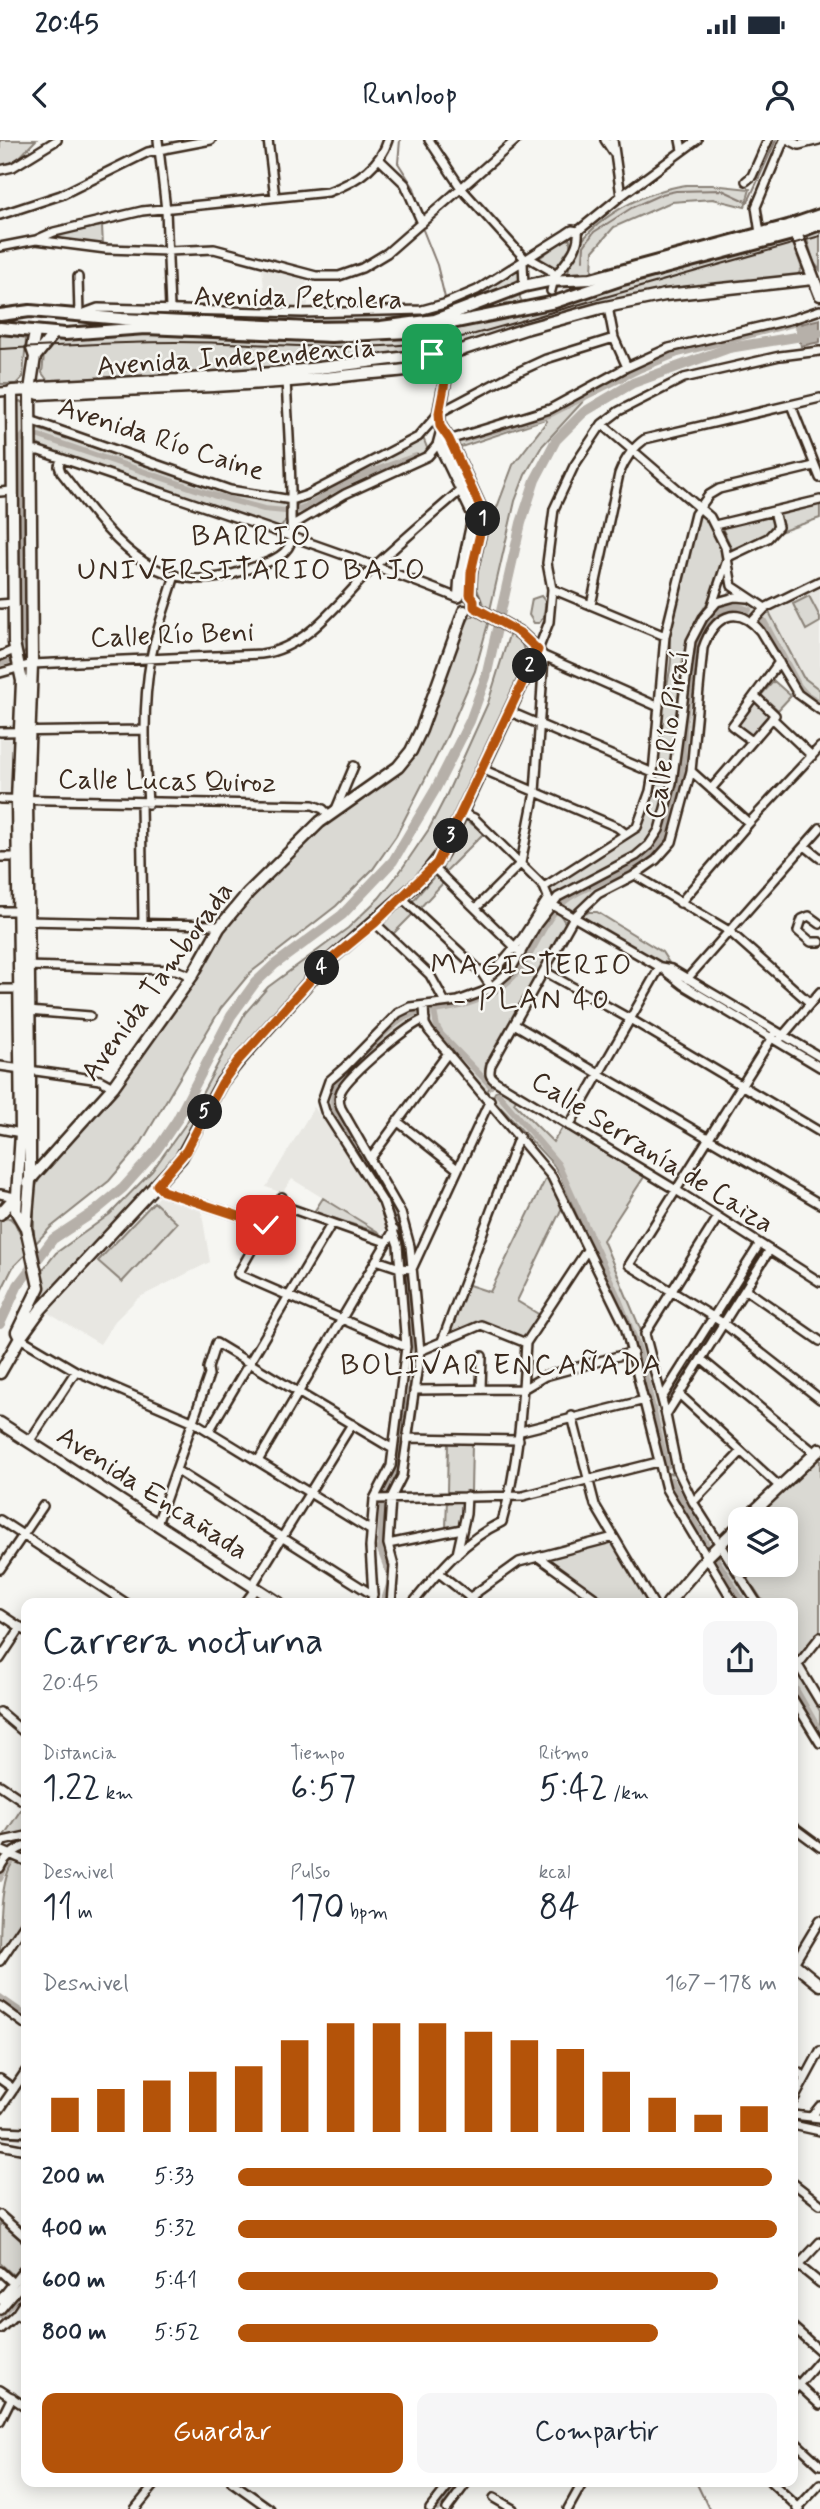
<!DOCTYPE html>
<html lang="es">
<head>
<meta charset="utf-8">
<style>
  :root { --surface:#fff; --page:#f6f6f7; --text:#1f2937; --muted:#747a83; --accent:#b45309 }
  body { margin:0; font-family:Mynerve,sans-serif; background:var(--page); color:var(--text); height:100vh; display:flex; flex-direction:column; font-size:26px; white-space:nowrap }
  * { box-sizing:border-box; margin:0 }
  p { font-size:23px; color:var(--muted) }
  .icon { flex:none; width:38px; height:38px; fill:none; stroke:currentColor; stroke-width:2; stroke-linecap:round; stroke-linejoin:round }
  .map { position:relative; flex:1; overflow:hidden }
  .details { position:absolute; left:21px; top:1458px; width:777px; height:889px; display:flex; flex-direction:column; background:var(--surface); border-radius:14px; box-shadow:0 4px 18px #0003 }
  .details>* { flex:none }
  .buttons { position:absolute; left:728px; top:1367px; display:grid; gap:14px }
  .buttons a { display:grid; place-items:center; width:70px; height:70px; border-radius:14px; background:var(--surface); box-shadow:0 4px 18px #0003; font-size:35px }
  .pin { position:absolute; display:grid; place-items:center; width:60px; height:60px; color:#fff; margin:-30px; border-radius:14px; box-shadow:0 4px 10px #0006 }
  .km { position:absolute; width:35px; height:35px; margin:-18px; border-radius:50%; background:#222; color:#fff; font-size:19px; line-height:35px; text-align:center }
  .round { display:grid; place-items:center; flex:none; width:74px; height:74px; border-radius:14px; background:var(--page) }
  .head { display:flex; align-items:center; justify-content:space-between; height:119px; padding:0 21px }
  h1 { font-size:38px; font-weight:600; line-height:52px }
  .figures { display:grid; grid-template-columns:repeat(3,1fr); gap:10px; height:119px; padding:7px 21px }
  .figures div { display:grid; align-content:center }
  .figures b { font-size:35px; font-weight:600 }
  .figures small { font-size:19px; font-weight:400 }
  .figures p { font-size:19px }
  .chart { height:196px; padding:14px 21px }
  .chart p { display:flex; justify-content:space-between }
  .chart svg { width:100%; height:126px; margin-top:7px; stroke:var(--accent); stroke-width:6 }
  .action { display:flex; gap:14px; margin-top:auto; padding:14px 21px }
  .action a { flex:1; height:80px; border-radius:14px; background:var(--accent); color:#fff; font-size:28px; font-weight:600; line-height:80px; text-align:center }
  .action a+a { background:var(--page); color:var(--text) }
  ul { padding:0 21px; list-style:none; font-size:23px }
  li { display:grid; grid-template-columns:112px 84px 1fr; align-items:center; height:52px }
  li i { height:18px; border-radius:9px; background:var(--accent) }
  .status { display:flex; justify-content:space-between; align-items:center; height:49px; padding:0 35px; background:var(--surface); direction:ltr }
  .status svg { height:19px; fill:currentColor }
  header { display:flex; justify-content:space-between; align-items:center; height:91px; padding:0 21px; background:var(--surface); font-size:32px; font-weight:600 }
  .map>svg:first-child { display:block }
  .built { fill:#e8e7e2 }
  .green { fill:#dad9d3; stroke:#8a8278; stroke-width:2 }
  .water { fill:#b6b0a9; stroke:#857a71; stroke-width:2 }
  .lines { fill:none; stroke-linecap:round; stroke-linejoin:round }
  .stream { stroke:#857a71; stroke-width:2 }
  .canal { stroke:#b6b0a9; stroke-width:6 }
  .river { stroke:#b6b0a9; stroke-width:10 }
  .minor-casing { stroke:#3b2a1e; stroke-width:12 }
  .major-casing { stroke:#3b2a1e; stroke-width:15 }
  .highway-casing { stroke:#3b2a1e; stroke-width:16 }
  .minor { stroke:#f6f6f2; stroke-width:7 }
  .major { stroke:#f6f6f2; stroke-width:10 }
  .highway { stroke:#f6f6f2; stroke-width:10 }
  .tram { stroke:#3b2a1e; stroke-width:2 }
  .route-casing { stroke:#fff; stroke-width:14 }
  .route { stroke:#b45309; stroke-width:9 }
  .labels { text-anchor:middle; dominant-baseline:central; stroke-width:5; stroke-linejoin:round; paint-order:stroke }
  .street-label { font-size:28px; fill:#3b2a1e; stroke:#f6f6f2 }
  .neighbourhood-label { font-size:30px; letter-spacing:2px; fill:#3b2a1e; stroke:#f6f6f2 }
</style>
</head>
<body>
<div class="status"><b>20:45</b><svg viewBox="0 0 49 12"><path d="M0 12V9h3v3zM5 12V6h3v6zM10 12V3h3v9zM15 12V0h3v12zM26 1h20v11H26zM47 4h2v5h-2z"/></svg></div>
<header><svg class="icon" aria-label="back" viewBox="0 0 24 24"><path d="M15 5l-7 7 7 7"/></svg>Runloop<svg class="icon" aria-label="person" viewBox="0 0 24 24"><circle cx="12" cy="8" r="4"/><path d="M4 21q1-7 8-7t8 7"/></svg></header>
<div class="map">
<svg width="820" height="2369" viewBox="0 0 820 2369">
  <rect width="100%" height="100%" fill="#f6f6f2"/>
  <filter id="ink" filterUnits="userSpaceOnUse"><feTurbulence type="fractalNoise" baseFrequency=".0143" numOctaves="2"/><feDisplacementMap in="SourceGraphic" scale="14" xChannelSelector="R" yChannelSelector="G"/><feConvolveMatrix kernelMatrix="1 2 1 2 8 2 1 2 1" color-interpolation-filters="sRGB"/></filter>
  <g filter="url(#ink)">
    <path class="built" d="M262,128l44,10 2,27 -5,5 -37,-2z
      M820,446v104l-17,-13 -34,-65z
      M0,598l12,1 3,4 -2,43 -5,7 -8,-1z
      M314,967l16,22 46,74 11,26 -7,4 -88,-54 -10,14 -16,-6z
      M160,1055l41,13 9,54 -72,36 -23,23 -15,23 -52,-31z"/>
    <path class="green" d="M0,0h36l-21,22 -15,4z
      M686,45h26l38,4 -5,18 -32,-8 -42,3 -57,25 -21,24 -1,22h-24c7,-49 75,-82 118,-88z
      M102,86l1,20 -53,-7v-3z
      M820,89v41l-6,-7 -8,-27z
      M565,99l5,1v7l-13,19 -6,1 -13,-8z
      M790,101l4,5 8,22 -5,8 -140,16 -133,34 -56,17 -46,8 -201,23 -173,7 -6,-8 2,-18 11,-15 4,-1 88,-6 219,6 258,-54z
      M520,129v10l-34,18 -53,19 2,-5 23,-8z
      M520,150v8l3,6 -44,8 -34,10z
      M174,173l140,3 94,-2 6,1v3l-72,5 -168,-6z
      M0,194l24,3 2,3 -3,37 -7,7h-16z
      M623,235l2,3 -38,19 -45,49 -17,29 -10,26 -25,109 -7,-6 -8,-20 11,-58 7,-8 20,-53 34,-44 -2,-2 -87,29 -2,-7 100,-32z
      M20,261l5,4 3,243 -6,8 -4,-11 -1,-242z
      M38,289l189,63 53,9 6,3c4,9 1,17 -6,24h-6l-230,-80 -11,-7 1,-8z
      M419,300h5l5,13 -91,41 -38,22 -4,-1 -1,-6 3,-6z
      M820,362v16l-52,18 -35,15 -12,-25z
      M700,372c11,11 22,32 22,48 0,34 -31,57 -37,88 -10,51 -9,104 -22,154 -3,12 -5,25 -12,36 -14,20 -75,49 -99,63l-5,-13 87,-55c28,-30 24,-89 29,-128 2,-15 8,-31 8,-47 0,-7 -2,-14 -1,-21 1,-33 18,-94 30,-125z
      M541,456l5,6 -3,16 -4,5h-5l-5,-8 3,-16z
      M809,456l11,21v5l-14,8 -13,-26z
      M736,460l11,1 12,8 -8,10 -30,-2 -13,10 -6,12 -8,46 -6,87 -22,69c-22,37 -66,38 -91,71l-14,-4 -6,-5 5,-4 94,-58 7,-7 17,-64 12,-120 10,-24 13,-17z
      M769,472l34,65 17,13v17c-36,-20 -38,-57 -63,-85l6,-7z
      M476,475l13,5 -14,51 -27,63 -52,102 -23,33 -37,37 -86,67 -29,35 -81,137 -31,36 -59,47 -16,17v-55l6,-13 80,-92 78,-109 23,-42 23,-29 79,-79 68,-47 13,-12 17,-26 44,-115 4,-8z
      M510,492c14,10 16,18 14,35l-84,183 -10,15 -188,186 -66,106 -140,150 6,-17 -1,-18 15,-19 54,-39 42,-43 35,-49 58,-109 23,-26 80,-59 31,-30 20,-25 30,-44 17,-33 42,-93z
      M774,541l17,15 -13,14 -17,-15z
      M755,561l16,12 -18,23 -13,-8 -1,-5z
      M466,680l18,13 -39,39 -3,-3z
      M436,734l8,8 -26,28 -7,-7z
      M400,765h5l8,9 -21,21 -8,-8v-4z
      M552,767l6,4 9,15 -79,137 -1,15 4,7 -4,7 -54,-61 -4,-10v-13c87,-11 78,-40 123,-101z
      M589,772h8l65,40 7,11 -9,1 -80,-47z
      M421,869l1,10c-22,4 -74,57 -85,77l52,97 15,36 5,37h-7l-4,-32 -71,-124 -3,-9 7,-20 73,-70z
      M505,950l12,7 -3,6 39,39 10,-15 81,50 -41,63 39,93 31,132 -10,3 -26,-115 -77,-178 -7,-11 -61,-66 4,-7z
      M547,1036l15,32 -45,93 23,14 -16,24 -43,-18 -32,12 17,-49 24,8z
      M323,1058l57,35 -66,-21z
      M154,1062l23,21 -55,59 -24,-21z
      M10,1078l5,5 13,29 -15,15 -13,26v-71l3,-3z
      M759,1111l5,3 -42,64 -5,-3z
      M712,1181l6,4 -50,81 -2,-9z
      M448,1303h24l-1,49h-24z
      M820,1314v176l-21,27 -6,-10v-44h-29l-36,-55 1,-6 11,-11v33h46v-45h-34z
      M675,1333l13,31 26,39 -7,6 -34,-52 -9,-23z
      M447,1358h17l-5,27 -13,3z
      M612,1402l3,2 36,59h-42l-61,-44z
      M720,1416l3,1 30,46h-14l-26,-42z
      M798,1534l22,37v25l-27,-46v-11z
      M26,1666v28l-25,6 21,-32z
      M14,1721l12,4v52l-26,40c0,-25 0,-81 14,-96z
      M0,2082l26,23v15l-13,15 -13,-12z"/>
    <path class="water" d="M820,179v23l-19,4 -5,-21z"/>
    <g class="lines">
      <path class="stream" d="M400,0l-2,23 16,25 6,22
        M423,90l14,35 8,33
        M583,120l1,-14 10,-14 39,-25 29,-13 14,-3 46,-1 26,12 28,-62
        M0,1996l26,2
        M696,2342l13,27"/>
      <path class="canal" d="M39,296l174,59 51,14 21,2
        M463,300l86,-25 90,-45 39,-16 119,-31 2,7
        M298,370c15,-3 25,-16 39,-22 25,-14 52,-23 79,-32
        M764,481l35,65 7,8 14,8
        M18,514l4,-13 1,-19 -4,-180 5,-7
        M0,523l8,-2
        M491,946l-50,-52 -4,-7 -3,-16c35,-4 72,-18 91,-49 16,-24 23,-52 49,-67 26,-15 76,-29 89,-56 8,-16 18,-54 19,-72 2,-16 1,-32 3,-48 2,-16 6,-31 8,-47 1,-9 0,-18 2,-27 5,-23 30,-47 54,-35
        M498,954l60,70 61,135 19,48 29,119
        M383,1047l-48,-77 -2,-9 3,-15c19,-20 54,-67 80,-73
        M671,1340l35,63
        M717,1420l27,43
        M383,1463l6,-18v-11l-9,-24 3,-56 12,-20 21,-115 -12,-122 -12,-34
        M793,1544l27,47
        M0,1739l6,-14 20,-14
        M0,1857l26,18
        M793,1980l27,5
        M0,2176l26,-27
        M438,2369l20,-27"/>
      <path class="river" d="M0,1184l18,-39 35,-46 41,-27 29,-24 33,-37 21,-31 54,-104 24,-33 19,-18 68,-50 51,-54 42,-71 35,-69 16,-44 35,-154 14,-43 21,-40 28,-28 49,-29 96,-35 91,-15"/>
      <g class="minor-casing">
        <path id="minor" d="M158,0l8,70 4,98
          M268,0l7,57
          M429,0l32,48 65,72
          M605,0l8,12
          M613,0l8,56
          M680,0l2,10
          M789,0l10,5 20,-5
          M379,19l26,25 17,39
          M0,30l13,-3 44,-27
          M746,41l6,-5 16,-36
          M0,75l61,-20 87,-43 63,-12
          M760,93l-4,-26 28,-67
          M36,100l70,9 62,2 46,-2 102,27h23l23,-8 25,-15 129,-113
          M0,107l36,-7 18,-8 88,-21 186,-19c25,-9 52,-25 60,-52
          M529,118l21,12 5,6
          M523,122l1,24
          M78,137l1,38 19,-7 205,5 119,-3 22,-6 33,-14 89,-56 6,-4 6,1 43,-35 76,-56
          M551,151c1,-6 3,-12 6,-17 9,-12 23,-26 21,-43
          M608,167l6,31 13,29
          M0,252l12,-1
          M791,265l29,73
          M30,280l200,70 62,10 15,-5 111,-58 21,-24 70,-37 37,-17 68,-21
          M602,284l108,93 15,30 7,39 33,22
          M30,311h9l36,12c128,44 257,85 383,135
          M61,319l-2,7 2,6c49,62 92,132 184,98 15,-5 39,-11 45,-26 3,-8 1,-18 1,-27 1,-46 -3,-92 -5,-138
          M0,352l11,-1
          M715,385l105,-25
          M291,386l54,-32 83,-38 11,-13 111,-34 77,-42 42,-19 124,-29 27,-9
          M552,449l113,47
          M0,464l14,-1
          M591,465l28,-131c6,-15 13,-26 26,-35l175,-41
          M712,465l16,-48 40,-19 10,-11 -4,-16
          M752,482l13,-14 55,-27
          M0,516l14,-6
          M0,533l32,-9 229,-10c49,-6 82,-59 116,-90 28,-26 56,-50 85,-75
          M659,567l-115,-51 -6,-6 11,-28 3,-33 -5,-26 7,-54 20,-43 28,-42 17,-13 65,-33 96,-22 40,-5
          M820,570l-22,-16 -38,-63c-24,-29 -47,-13 -57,17l-12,123 -19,71 -16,18 -23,16 -35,18 -24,23 -83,148c-2,9 -2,12 6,17l179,108 144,92
          M508,571l145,62
          M772,578l40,38
          M0,592l144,-2
          M752,601l-20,-15 47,-64
          M482,629l135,58 9,7
          M691,631l58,52
          M711,649l64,-74 -20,-19
          M0,659l313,6 10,4 6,6
          M141,663l2,121
          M148,664c-3,-49 -6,-97 3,-146 5,-28 16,-55 24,-83
          M336,669l18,-43
          M462,673l12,5 70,69 7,17
          M805,706l15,12
          M0,717h18
          M433,727l88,86
          M635,735l94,56 81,72
          M544,747l93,-60 13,-36 3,-18 12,-137 30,-122 14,-19 10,-6 95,-23
          M402,758l79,74 10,15
          M680,763l69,-80 71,-76
          M551,764l109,63 23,18 137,82
          M476,768l45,-45 14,-71 9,-136
          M0,771h20
          M27,781l186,4 6,3
          M375,783l55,52 15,27
          M820,784l-11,-8 -7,3 -4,12 13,11h9
          M24,826l152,4 16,6
          M661,827l10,2 149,88
          M544,831l86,48 190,113
          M687,839l133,-151
          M487,840l36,-43 25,-39
          M0,849h20
          M424,866l1,18 4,7 123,146 73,149 41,163 68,114
          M28,871l62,5
          M514,884l306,180
          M776,891l-147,234 94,58 97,76
          M780,899l40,-47
          M0,926l100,14 13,7
          M397,981l59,47
          M569,986l91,-159
          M0,989l21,4
          M371,1018l77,-105
          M157,1045l6,6 103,34
          M0,1054l15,3
          M282,1057l-44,77 168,73
          M278,1064l108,38
          M718,1077l-73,117 21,81 11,54 16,33 64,101
          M376,1120l24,8 12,1 78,-169
          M745,1149l75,52
          M20,1198l56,33 118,51 176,108
          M442,1201l77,-205
          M526,1203l61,-93
          M420,1211l61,-26 45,18
          M701,1219l114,94
          M481,1249l1,-33
          M414,1250l109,-1 22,-13 88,-24
          M679,1254l101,93
          M662,1258l97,-153
          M666,1275l103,-164
          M572,1276l23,89 58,98
          M209,1291l123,-208
          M521,1291l124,-31
          M408,1298l111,2
          M29,1302l47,-71
          M258,1321l136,-231
          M176,1330l197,125
          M374,1359l149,-3 135,-34
          M693,1362l48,-50
          M0,1380l126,83
          M157,1384l52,-149 -1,-7 8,-25 177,106
          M388,1404l74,-15
          M457,1414l9,-40 1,-18
          M538,1417l64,46
          M0,1429l43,-63
          M439,1433l38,30
          M252,1446l100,-162
          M469,1458l50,-36 95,-25
          M245,1463l11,-15
          M371,1463l2,-8 -3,-48 4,-48 17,-33 15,-119 -8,-102 -15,-43 -58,-91 -3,-10 7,-20 16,-14 53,-54 12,-6 48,-6 30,-11 22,-19 27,-47 21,-27 78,-41 13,-11 10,-15 13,-47 19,-142 12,-23 14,-16 18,-5 13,1
          M391,1463l3,-37 -6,-22 3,-46 11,-22 18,-125 -10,-105 -9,-33 -60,-105c-2,-6 -3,-11 0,-17 8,-16 67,-66 84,-72
          M413,1463c25,-31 52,-64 89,-81 17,-59 20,-118 24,-179
          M0,1474l26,17
          M793,1517l27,45
          M0,1519l21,-32
          M793,1531l27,-34
          M793,1559l27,44
          M0,1572l26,22
          M0,1645l25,17
          M793,1687l27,20
          M0,1706l3,-5 23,-5
          M0,1710l26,11
          M0,1728c4,-10 16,-19 26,-22
          M0,1821l26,-39
          M793,1825l27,-45
          M0,1866l26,19
          M793,1929l13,8
          M0,1939l14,10
          M793,1961l27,-50
          M0,1969l26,-38
          M793,1975l27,3
          M812,1976l8,-10
          M793,1985l27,6
          M0,1991l26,1
          M0,2005l26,5
          M793,2043l27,21
          M0,2075l26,23
          M793,2121l27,22
          M0,2131l13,12
          M793,2131l27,-29
          M0,2160l26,-33
          M0,2170l26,-31
          M16,2174l10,7
          M793,2187l27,24
          M0,2189l16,-15 10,-15
          M793,2240l27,25
          M0,2250l26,17
          M793,2251l27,-31
          M0,2281l12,-24
          M793,2300l27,25
          M232,2342l38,27
          M771,2342l29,27
          M494,2358l19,11
          M135,2369l22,-27
          M430,2369l21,-27
          M447,2369l20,-27
          M568,2369l15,-27
          M797,2369l23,-25"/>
      </g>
      <g class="major-casing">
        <path id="major" d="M796,93l24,62
          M443,216l2,26 -6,31 1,13 9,13 33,72v14l-11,47 -1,23 4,5v7
          M35,217l19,-24
          M30,250l9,4c108,-6 215,-7 322,-20 26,-3 61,-1 82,-18l82,-27 76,-21 64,-13 148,-16
          M442,292l-3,11 35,73 -14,65 -1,15
          M28,1042l85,-95 79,-111 27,-48 29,-35 72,-71 78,-55 13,-16 10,-21 43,-119
          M0,1074l16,-18
          M26,1087l4,-46v-111l-3,-270 5,-136 -2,-274 5,-33 -3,-9 3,-15
          M20,1198l-3,-6 22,-45 -13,-59 -10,-17 5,-78 -4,-333 5,-119 -8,-38 -2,-252 18,-1 12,-3 136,-7 108,-8 146,-18 11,2
          M0,1233l20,-35 21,-29 140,-151 41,-76 16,-20 86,-97 96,-84 23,-29 95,-202 -18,-17 -46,-26
          M0,1283l279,180
          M746,1379l74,-70
          M668,1463l39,-46 33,-32
          M793,1823l27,22"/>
      </g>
      <g class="highway-casing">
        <path id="highway" d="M0,175l30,-4 92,8 187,9 72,-1 54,-7 89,-34 24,-5 43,-2 197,-53 32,-11
          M0,188l65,6 80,-6 186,8 76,-4 148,-30 68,-23 173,-46 24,-9"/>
      </g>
      <use href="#minor" class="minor"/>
      <use href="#major" class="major"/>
      <use href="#highway" class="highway"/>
      <path class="tram" d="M0,209c58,-3 118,-7 176,-7 99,0 201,15 299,-8l345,-98"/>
    </g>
  </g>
  <g class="lines" filter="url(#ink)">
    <g class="route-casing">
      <path id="route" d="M266,1085l-103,-34 -6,-6 29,-34 36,-68 15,-21 87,-97 51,-42 62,-60 101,-213 -18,-17 -46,-26v-7l-4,-5 1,-23 11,-47v-14l-33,-72 -9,-13 -1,-13 6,-31 -2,-26 -11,-2"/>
    </g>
    <use href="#route" class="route"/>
  </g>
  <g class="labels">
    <g class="street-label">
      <text transform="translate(298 159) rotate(1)">Avenida Petrolera</text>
      <text transform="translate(236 218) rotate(-4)">Avenida Independencia</text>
      <text transform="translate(161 300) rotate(18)">Avenida Río Caine</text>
      <text transform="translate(172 496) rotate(-2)">Calle Río Beni</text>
      <text transform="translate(669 595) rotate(-81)">Calle Río Piraí</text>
      <text transform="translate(167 642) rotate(1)">Calle Lucas Quiroz</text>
      <text transform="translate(158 842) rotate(-54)">Avenida Tamborada</text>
      <text transform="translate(652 1013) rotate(32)">Calle Serranía de Caiza</text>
      <text transform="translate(152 1354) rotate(33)">Avenida Encañada</text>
    </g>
    <g class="neighbourhood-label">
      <text x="252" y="396">BARRIO<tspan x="252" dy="34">UNIVERSITARIO BAJO</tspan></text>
      <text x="532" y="825">MAGISTERIO<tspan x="532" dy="34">- PLAN 40</tspan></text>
      <text x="502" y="1225">BOLIVAR ENCAÑADA</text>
    </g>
  </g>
</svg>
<div class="buttons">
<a><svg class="icon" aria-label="layers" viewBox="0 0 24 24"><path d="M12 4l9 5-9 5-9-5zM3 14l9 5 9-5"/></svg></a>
</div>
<div class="pin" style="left:432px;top:214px;background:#1e9e55"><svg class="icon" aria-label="arrive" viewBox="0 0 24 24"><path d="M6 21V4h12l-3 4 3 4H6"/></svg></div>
<div class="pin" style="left:266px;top:1085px;background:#d93025"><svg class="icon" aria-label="check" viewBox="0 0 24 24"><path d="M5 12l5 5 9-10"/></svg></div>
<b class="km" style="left:483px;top:379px">1</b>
<b class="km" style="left:530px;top:526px">2</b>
<b class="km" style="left:451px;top:696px">3</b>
<b class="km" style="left:322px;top:828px">4</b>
<b class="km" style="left:205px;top:972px">5</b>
<section class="details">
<div class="head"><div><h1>Carrera nocturna</h1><p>20:45</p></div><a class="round"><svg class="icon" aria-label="share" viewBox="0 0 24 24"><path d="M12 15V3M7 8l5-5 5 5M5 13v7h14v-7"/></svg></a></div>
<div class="figures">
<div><p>Distancia</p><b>1.22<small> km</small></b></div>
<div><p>Tiempo</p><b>6:57</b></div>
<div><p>Ritmo</p><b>5:42<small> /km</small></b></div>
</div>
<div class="figures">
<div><p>Desnivel</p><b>11<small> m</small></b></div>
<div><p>Pulso</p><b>170<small> bpm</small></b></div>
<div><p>kcal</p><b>84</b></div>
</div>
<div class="chart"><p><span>Desnivel</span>167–178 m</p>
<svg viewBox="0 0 160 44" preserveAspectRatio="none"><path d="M5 44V32M15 44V29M25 44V26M35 44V23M45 44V21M55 44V12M65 44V6M75 44V6M85 44V6M95 44V9M105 44V12M115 44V15M125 44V23M135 44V32M145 44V38M155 44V35"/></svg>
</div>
<ul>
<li><b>200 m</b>5:33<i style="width:99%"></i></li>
<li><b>400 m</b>5:32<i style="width:100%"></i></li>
<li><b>600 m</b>5:41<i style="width:89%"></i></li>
<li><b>800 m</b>5:52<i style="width:78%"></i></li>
</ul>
<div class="action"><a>Guardar</a><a>Compartir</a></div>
</section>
</div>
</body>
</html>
